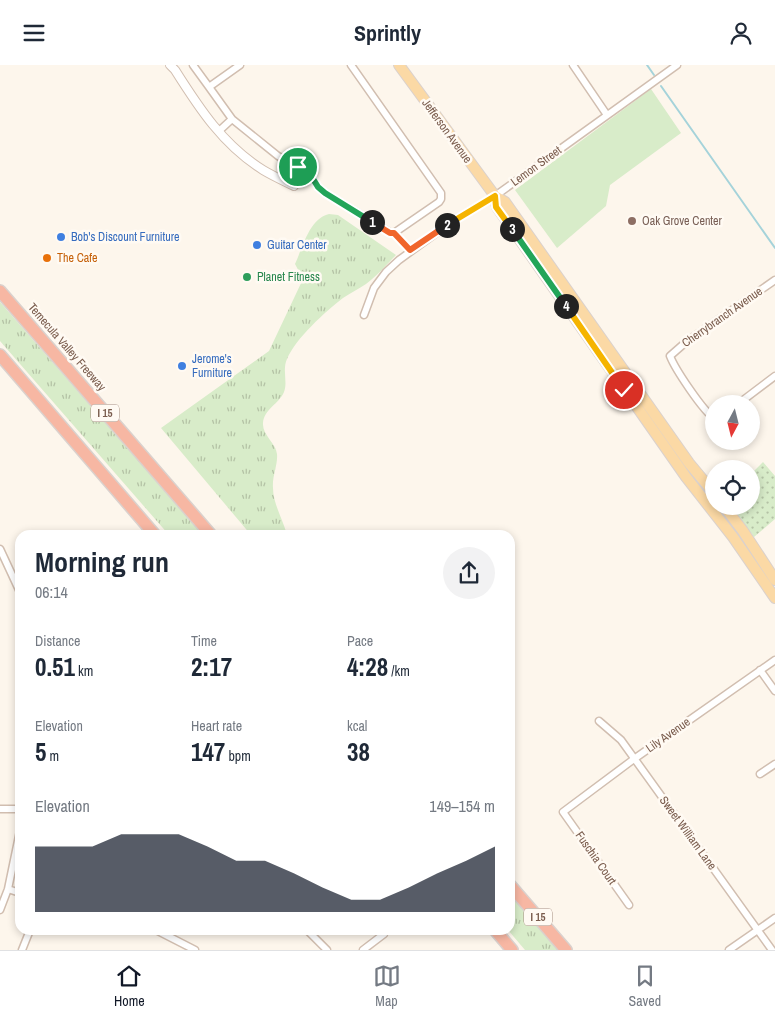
<!DOCTYPE html>
<html lang="en">
<head>
<meta charset="utf-8">
<style>
  :root { --surface:#fff; --page:#f2f2f3; --text:#1f2937; --muted:#747a83; --line:#e0e1e3; --accent:#111827 }
  body { margin:0; font-family:"Archivo Narrow",sans-serif; background:var(--page); color:var(--text); height:100vh; display:flex; flex-direction:column; font-size:19px; white-space:nowrap }
  * { box-sizing:border-box; margin:0 }
  p { font-size:16px; color:var(--muted) }
  .icon { flex:none; width:28px; height:28px; fill:none; stroke:currentColor; stroke-width:2; stroke-linecap:round; stroke-linejoin:round }
  .map { position:relative; flex:1; overflow:hidden }
  .side { position:absolute; left:15px; top:465px; width:500px; height:405px; display:flex; flex-direction:column; background:var(--surface); border-radius:15px; box-shadow:0 2px 8px #0003 }
  .side>* { flex:none }
  .needle { width:32px; rotate:187deg }
  .controls { position:absolute; left:705px; top:330px; display:grid; gap:10px }
  .controls a { display:grid; place-items:center; width:55px; height:55px; border-radius:50%; background:var(--surface); box-shadow:0 2px 8px #0003; font-size:25px }
  .pin { position:absolute; display:grid; place-items:center; width:42px; height:42px; color:#fff; margin:-21px; border:2px solid #fff; border-radius:50%; box-shadow:0 1px 5px #0007 }
  .km { position:absolute; width:25px; height:25px; margin:-12px; border-radius:50%; background:#222; color:#fff; font-size:14px; line-height:25px; text-align:center }
  .round { display:grid; place-items:center; flex:none; width:52px; height:52px; border-radius:26px; background:var(--page) }
  .summary { display:flex; align-items:center; justify-content:space-between; height:85px; padding:0 20px }
  h1 { font-size:28px; font-weight:800; line-height:38px }
  .stats { display:grid; grid-template-columns:repeat(3,1fr); gap:8px; height:85px; padding:5px 20px }
  .stats div { display:grid; align-content:center }
  .stats b { font-size:25px; font-weight:800 }
  .stats small { font-size:14px; font-weight:400 }
  .stats p { font-size:14px }
  .chart { height:140px; padding:10px 20px }
  .chart p { display:flex; justify-content:space-between }
  .chart svg { width:100%; height:90px; margin-top:5px; fill:var(--accent); opacity:.7 }
  header { display:flex; justify-content:space-between; align-items:center; height:65px; padding:0 20px; background:var(--surface); font-size:22px; font-weight:800 }
  .dock { display:flex; justify-content:space-around; align-items:center; height:70px; border-top:1px solid var(--line); background:var(--surface); font-size:14px; color:var(--muted) }
  .dock a { display:grid; justify-items:center; gap:2px }
  .dock .active { color:var(--accent) }
  .map>svg:first-child { display:block }
  .grass { fill:url(#grass-tufts) }
  .park { fill:url(#park-dots) }
  .pitch { fill:#d8ecc9 }
  .lines { fill:none; stroke-linecap:round; stroke-linejoin:round }
  .stream { stroke:#a5d3da; stroke-width:2 }
  .minor-casing { stroke:#d1beb0; stroke-width:9 }
  .tertiary-casing { stroke:#d1beb0; stroke-width:10 }
  .primary-casing { stroke:#dad1cd; stroke-width:12 }
  .motorway-casing { stroke:#dad1cd; stroke-width:14 }
  .minor { stroke:#fff; stroke-width:6 }
  .tertiary { stroke:#fff; stroke-width:8 }
  .primary { stroke:#fbd9a5; stroke-width:10 }
  .motorway { stroke:#f7b7a3; stroke-width:11 }
  .split-1-casing { stroke:#fff; stroke-width:10 }
  .split-2-casing { stroke:#fff; stroke-width:10 }
  .split-3-casing { stroke:#fff; stroke-width:10 }
  .split-4-casing { stroke:#fff; stroke-width:10 }
  .split-5-casing { stroke:#fff; stroke-width:10 }
  .split-1 { stroke:#22a559; stroke-width:6 }
  .split-2 { stroke:#f0652b; stroke-width:6 }
  .split-3 { stroke:#f5b400; stroke-width:6 }
  .split-4 { stroke:#22a559; stroke-width:6 }
  .split-5 { stroke:#f5b400; stroke-width:6 }
  .education-dot { fill:#8d6e63; stroke:#fffaf3; stroke-width:2 }
  .shop-dot { fill:#3f7fe0; stroke:#fffaf3; stroke-width:2 }
  .food-dot { fill:#e8710a; stroke:#fffaf3; stroke-width:2 }
  .leisure-dot { fill:#2e9e5b; stroke:#fffaf3; stroke-width:2 }
  .labels { text-anchor:middle; dominant-baseline:central; stroke-width:5; stroke-linejoin:round; paint-order:stroke }
  .shield { fill:#fffaf3; stroke:#a28b7f; stroke-width:1 }
  .shield-label { font-size:11px; font-weight:bold; fill:#7a5c4d }
  .street-label { font-size:12px; fill:#7a5c4d; stroke:#fffaf3 }
  .education-label { font-size:12px; fill:#785e54; stroke:#fffaf3; text-anchor:start }
  .shop-label { font-size:12px; fill:#366cbe; stroke:#fffaf3; text-anchor:start }
  .food-label { font-size:12px; fill:#c56008; stroke:#fffaf3; text-anchor:start }
  .leisure-label { font-size:12px; fill:#27864d; stroke:#fffaf3; text-anchor:start }
</style>
</head>
<body>
<header><svg class="icon" aria-label="menu" viewBox="0 0 24 24"><path d="M4 6h16M4 12h16M4 18h16"/></svg>Sprintly<svg class="icon" aria-label="person" viewBox="0 0 24 24"><circle cx="12" cy="8" r="4"/><path d="M4 21q1-7 8-7t8 7"/></svg></header>
<div class="map">
<svg width="775" height="885" viewBox="0 0 775 885">
  <defs>
    <pattern id="grass-tufts" width="24" height="20" patternUnits="userSpaceOnUse" patternTransform="scale(1.25)"><rect width="24" height="20" fill="#d8ecc9"/><path d="M3 7l-1-3M5 7V3M7 7l1-3M15 17l-1-3M17 17v-4M19 17l1-3" fill="none" stroke="#b4c2a5"/></pattern>
    <pattern id="park-dots" width="8" height="8" patternUnits="userSpaceOnUse" patternTransform="scale(1.25)"><rect width="8" height="8" fill="#d8ecc9"/><path d="M2 2h.1M6 6h.1" fill="none" stroke="#b4c2a5" stroke-width="1.8" stroke-linecap="round"/></pattern>
  </defs>
  <rect width="100%" height="100%" fill="#fdf6ec"/>
  <path class="grass" d="M329,149l9,1 58,40c-9,9 -19,21 -30,29 -7,5 -16,9 -23,14 -18,14 -47,40 -56,61 -5,11 1,23 -3,33 -5,12 -20,17 -21,31 -1,12 13,20 14,31 1,11 -5,22 -4,34 0,16 10,31 14,47h-36l-90,-107 108,-77 34,-72 -8,-15c8,-17 14,-45 34,-50z
    M0,237l203,233h-34l-169,-194z
    M510,829l48,56h-33l-17,-20h2z"/>
  <path class="park" d="M763,397l12,14v43l-21,18 -23,-31h20v-32z"/>
  <path class="pitch" d="M651,24l30,44 -71,52 -4,21 -49,42 -42,-58z"/>
  <g class="lines">
    <path class="stream" d="M647,0l7,10
      M661,21l114,162"/>
    <g class="minor-casing">
      <path id="minor" d="M193,0l16,22 31,-22
        M573,0l34,50
        M209,22l23,32 46,37 32,18 8,13 7,6 66,40h3l45,-31 2,-3v-6l-90,-128
        M219,66l13,-12
        M394,168l16,17
        M364,250l10,-27 12,-16 13,-12 51,-37 45,-27 182,-131
        M738,339l37,-28
        M714,353c-11,-7 -39,-49 -44,-62l16,-14 89,-62
        M0,484l20,43
        M760,605l15,21
        M599,656l22,19 151,210
        M760,709l15,-10
        M0,744h20
        M8,824l12,4
        M629,840l-66,-93 71,-53 141,-99
        M0,845l8,-21 12,-58
        M156,865l39,20
        M307,865l20,20
        M22,885l8,-20
        M363,885l21,-16
        M729,885l46,-32"/>
    </g>
    <g class="tertiary-casing">
      <path id="tertiary" d="M170,0l5,5c24,38 48,75 88,100 10,6 21,11 31,16"/>
    </g>
    <g class="primary-casing">
      <path id="primary" d="M399,0l96,131 10,6 184,261 25,30
        M495,131l2,11 189,270 47,60 42,61
        M724,441l19,25 32,49"/>
    </g>
    <g class="motorway-casing">
      <path id="motorway" d="M0,226l211,244
        M0,290l155,180
        M510,820l56,65
        M495,865l17,20"/>
    </g>
    <use href="#minor" class="minor"/>
    <use href="#tertiary" class="tertiary"/>
    <use href="#primary" class="primary"/>
    <use href="#motorway" class="motorway"/>
  </g>
  <g class="lines">
    <g class="split-1-casing">
      <path id="split-1" d="M298,102l12,7 8,13 7,6 47,29"/>
    </g>
    <g class="split-2-casing">
      <path id="split-2" d="M372,157l18,11h4l16,17 37,-25"/>
    </g>
    <g class="split-3-casing">
      <path id="split-3" d="M447,160l48,-29 1,11 16,22"/>
    </g>
    <g class="split-4-casing">
      <path id="split-4" d="M512,164l54,77"/>
    </g>
    <g class="split-5-casing">
      <path id="split-5" d="M566,241l58,84"/>
    </g>
    <use href="#split-1" class="split-1"/>
    <use href="#split-2" class="split-2"/>
    <use href="#split-3" class="split-3"/>
    <use href="#split-4" class="split-4"/>
    <use href="#split-5" class="split-5"/>
  </g>
  <circle class="education-dot" cx="632" cy="156" r="5"/>
  <g class="shop-dot">
    <circle cx="61" cy="172" r="5"/>
    <circle cx="257" cy="180" r="5"/>
    <circle cx="182" cy="301" r="5"/>
  </g>
  <circle class="food-dot" cx="47" cy="193" r="5"/>
  <circle class="leisure-dot" cx="247" cy="212" r="5"/>
  <g class="labels">
    <g class="shield">
      <rect x="91" y="339.5" width="28" height="17" rx="4"/>
      <rect x="524" y="843.5" width="28" height="17" rx="4"/>
    </g>
    <g class="shield-label">
      <text x="105" y="348">I 15</text>
      <text x="538" y="852">I 15</text>
    </g>
    <g class="street-label">
      <text transform="translate(447 66) rotate(54)">Jefferson Avenue</text>
      <text transform="translate(536 101) rotate(-36)">Lemon Street</text>
      <text transform="translate(722 252) rotate(-35)">Cherrybranch Avenue</text>
      <text transform="translate(67 282) rotate(49)">Temecula Valley Freeway</text>
      <text transform="translate(668 670) rotate(-35)">Lily Avenue</text>
      <text transform="translate(688 768) rotate(54)">Sweet William Lane</text>
      <text transform="translate(596 793) rotate(55)">Fuschia Court</text>
    </g>
    <g class="education-label">
      <text x="642" y="156">Oak Grove Center</text>
    </g>
    <g class="shop-label">
      <text x="71" y="172">Bob's Discount Furniture</text>
      <text x="267" y="180">Guitar Center</text>
      <text x="192" y="294">Jerome's<tspan x="192" dy="14">Furniture</tspan></text>
    </g>
    <g class="food-label">
      <text x="57" y="193">The Cafe</text>
    </g>
    <g class="leisure-label">
      <text x="257" y="212">Planet Fitness</text>
    </g>
  </g>
</svg>
<div class="controls">
<a><svg class="needle" viewBox="-14 -14 28 28"><path d="M0-13l5 13h-10z" fill="#e53935"/><path d="M0 13l5-13h-10z" fill="#747a83"/></svg></a>
<a><svg class="icon" aria-label="locate" viewBox="0 0 24 24"><circle cx="12" cy="12" r="6"/><path d="M12 2v4M12 18v4M2 12h4M18 12h4"/></svg></a>
</div>
<div class="pin" style="left:298px;top:102px;background:#1e9e55"><svg class="icon" aria-label="arrive" viewBox="0 0 24 24"><path d="M6 21V4h12l-3 4 3 4H6"/></svg></div>
<div class="pin" style="left:624px;top:325px;background:#d93025"><svg class="icon" aria-label="check" viewBox="0 0 24 24"><path d="M5 12l5 5 9-10"/></svg></div>
<b class="km" style="left:372px;top:157px">1</b>
<b class="km" style="left:447px;top:160px">2</b>
<b class="km" style="left:512px;top:164px">3</b>
<b class="km" style="left:566px;top:241px">4</b>
<section class="side">
<div class="summary"><div><h1>Morning run</h1><p>06:14</p></div><a class="round"><svg class="icon" aria-label="share" viewBox="0 0 24 24"><path d="M12 15V3M7 8l5-5 5 5M5 13v7h14v-7"/></svg></a></div>
<div class="stats">
<div><p>Distance</p><b>0.51<small> km</small></b></div>
<div><p>Time</p><b>2:17</b></div>
<div><p>Pace</p><b>4:28<small> /km</small></b></div>
</div>
<div class="stats">
<div><p>Elevation</p><b>5<small> m</small></b></div>
<div><p>Heart rate</p><b>147<small> bpm</small></b></div>
<div><p>kcal</p><b>38</b></div>
</div>
<div class="chart"><p><span>Elevation</span>149–154 m</p>
<svg viewBox="0 0 160 44" preserveAspectRatio="none"><path d="M0 44V12L10 12L20 12L30 6L40 6L50 6L60 12L70 19L80 19L90 25L100 32L110 38L120 38L130 32L140 25L150 19L160 12V44z"/></svg>
</div>
</section>
</div>
<nav class="dock">
<a class="active"><svg class="icon" aria-label="home" viewBox="0 0 24 24"><path d="M3 11l9-7 9 7M6 9v11h12V9"/></svg>Home</a>
<a><svg class="icon" aria-label="map" viewBox="0 0 24 24"><path d="M3 6l6-2 6 2 6-2v14l-6 2-6-2-6 2zM9 4v14M15 6v14"/></svg>Map</a>
<a><svg class="icon" aria-label="saved" viewBox="0 0 24 24"><path d="M7 4h10v16l-5-4-5 4z"/></svg>Saved</a>
</nav>
</body>
</html>
